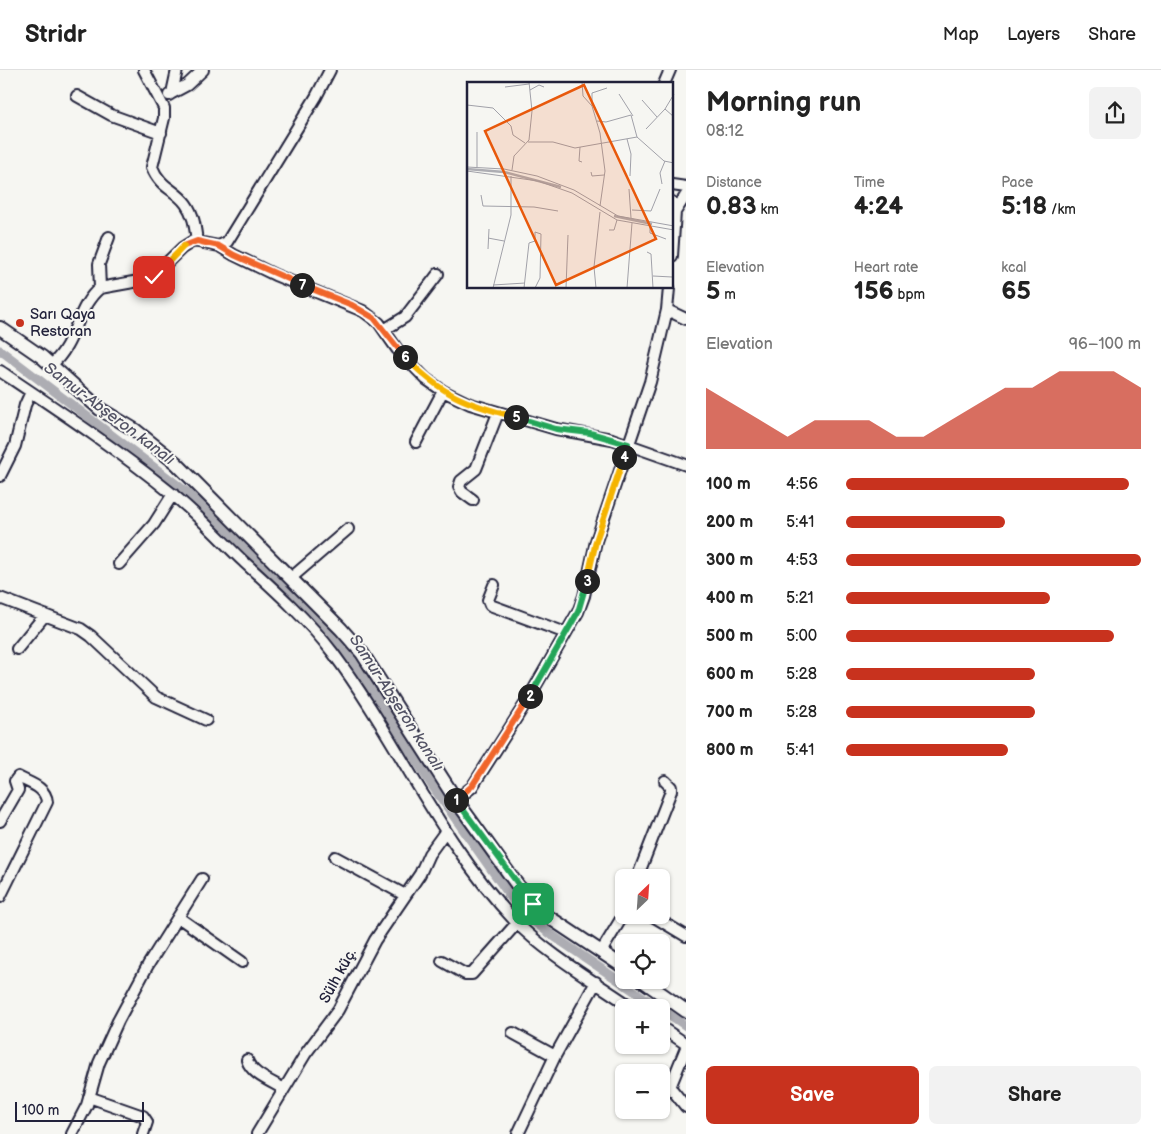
<!DOCTYPE html>
<html lang="en">
<head>
<meta charset="utf-8">
<style>
  :root { --surface:#fff; --page:#f2f2f2; --text:#222; --muted:#767676; --line:#e0e0e0; --accent:#c8321e }
  body { margin:0; font-family:"Balsamiq Sans",sans-serif; background:var(--page); color:var(--text); height:100vh; display:flex; flex-direction:column; font-size:19px; white-space:nowrap }
  * { box-sizing:border-box; margin:0 }
  p { font-size:16px; color:var(--muted) }
  .icon { flex:none; width:28px; height:28px; fill:none; stroke:currentColor; stroke-width:2; stroke-linecap:round; stroke-linejoin:round }
  .map { position:relative; flex:1; overflow:hidden }
  .panel { display:flex; flex-direction:column; background:var(--surface); width:475px }
  .panel>* { flex:none }
  .needle { width:32px; rotate:25deg }
  .controls { position:absolute; left:615px; top:799px; display:grid; gap:10px }
  .controls a { display:grid; place-items:center; width:55px; height:55px; border-radius:8px; background:var(--surface); box-shadow:0 1px 4px #0004; font-size:25px }
  .scale { position:absolute; left:15px; bottom:12px; width:129px; box-sizing:border-box; padding-left:5px; border:2px solid #22223b; border-top:0; font-size:14px; line-height:18px; white-space:nowrap; color:#22223b; -webkit-text-stroke:4px #f6f6f2; paint-order:stroke }
  .pin { position:absolute; display:grid; place-items:center; width:42px; height:42px; color:#fff; margin:-21px; border-radius:10px; box-shadow:0 2px 8px #0006 }
  .km { position:absolute; width:25px; height:25px; margin:-12px; border-radius:50%; background:#222; color:#fff; font-size:14px; line-height:25px; text-align:center }
  .round { display:grid; place-items:center; flex:none; width:52px; height:52px; border-radius:8px; background:var(--page) }
  .summary { display:flex; align-items:center; justify-content:space-between; height:85px; padding:0 20px }
  h1 { font-size:28px; font-weight:700; line-height:38px }
  .metrics { display:grid; grid-template-columns:repeat(3,1fr); gap:8px; height:85px; padding:5px 20px }
  .metrics div { display:grid; align-content:center }
  .metrics b { font-size:25px; font-weight:700 }
  .metrics small { font-size:14px; font-weight:400 }
  .metrics p { font-size:14px }
  .chart { height:140px; padding:10px 20px }
  .chart p { display:flex; justify-content:space-between }
  .chart svg { width:100%; height:90px; margin-top:5px; fill:var(--accent); opacity:.7 }
  .button { display:flex; gap:10px; margin-top:auto; padding:10px 20px }
  .button a { flex:1; height:58px; border-radius:8px; background:var(--accent); color:#fff; font-size:20px; font-weight:700; line-height:58px; text-align:center }
  .button a+a { background:var(--page); color:var(--text) }
  ul { padding:0 20px; list-style:none; font-size:16px }
  li { display:grid; grid-template-columns:80px 60px 1fr; align-items:center; height:38px }
  li i { height:12px; border-radius:6px; background:var(--accent) }
  header { display:flex; align-items:center; gap:30px; box-sizing:border-box; height:70px; padding:0 25px; background:var(--surface); border-bottom:1px solid var(--line) }
  header strong { font-size:24px }
  nav { display:flex; gap:28px; margin-inline-start:auto; font-size:18px }
  main { display:flex; flex:1; min-height:0 }
  .map>svg:first-child { display:block }
  .lines { fill:none; stroke-linecap:round; stroke-linejoin:round }
  .canal { stroke:#adadb3; stroke-width:9 }
  .minor-casing { stroke:#22223b; stroke-width:14 }
  .tertiary-casing { stroke:#22223b; stroke-width:16 }
  .minor { stroke:#f6f6f2; stroke-width:10 }
  .tertiary { stroke:#f6f6f2; stroke-width:12 }
  .split-1-casing { stroke:#fff; stroke-width:10 }
  .split-2-casing { stroke:#fff; stroke-width:10 }
  .split-3-casing { stroke:#fff; stroke-width:10 }
  .split-4-casing { stroke:#fff; stroke-width:10 }
  .split-5-casing { stroke:#fff; stroke-width:10 }
  .split-6-casing { stroke:#fff; stroke-width:10 }
  .split-7-casing { stroke:#fff; stroke-width:10 }
  .split-8-casing { stroke:#fff; stroke-width:10 }
  .split-9-casing { stroke:#fff; stroke-width:10 }
  .split-1 { stroke:#22a559; stroke-width:6 }
  .split-2 { stroke:#f0652b; stroke-width:6 }
  .split-3 { stroke:#22a559; stroke-width:6 }
  .split-4 { stroke:#f5b400; stroke-width:6 }
  .split-5 { stroke:#22a559; stroke-width:6 }
  .split-6 { stroke:#f5b400; stroke-width:6 }
  .split-7 { stroke:#f0652b; stroke-width:6 }
  .split-8 { stroke:#f0652b; stroke-width:6 }
  .split-9 { stroke:#f5b400; stroke-width:6 }
  .poi-dot { fill:#c8321e; stroke:#f6f6f2; stroke-width:2 }
  .labels { text-anchor:middle; dominant-baseline:central; stroke-width:4; stroke-linejoin:round; paint-order:stroke }
  .poi-label { font-size:15px; fill:#22223b; stroke:#f6f6f2; text-anchor:start }
  .street-label { font-size:15px; fill:#22223b; stroke:#f6f6f2 }
  .water-label { font-size:16px; font-style:italic; fill:#535365; stroke:#f6f6f2 }
  .inset-river { fill:none; stroke:#adadb3; stroke-width:2.5 }
  .inset-road { fill:none; stroke:#a1a1a9; stroke-width:1 }
  .view { fill:#e8590c; fill-opacity:0.15; stroke:#e8590c; stroke-width:2.5 }
  .inset-edge { fill:none; stroke:#22223b; stroke-width:2.5 }
</style>
</head>
<body>
<header>
<strong>Stridr</strong>
<nav><a>Map</a><a>Layers</a><a>Share</a></nav>
</header>
<main>
<div class="map">
<svg width="686" height="1064" viewBox="0 0 686 1064">
  <rect width="100%" height="100%" fill="#f6f6f2"/>
  <filter id="ink" filterUnits="userSpaceOnUse"><feTurbulence type="fractalNoise" baseFrequency=".02" numOctaves="2"/><feDisplacementMap in="SourceGraphic" scale="10" xChannelSelector="R" yChannelSelector="G"/><feConvolveMatrix kernelMatrix="1 2 1 2 8 2 1 2 1" color-interpolation-filters="sRGB"/></filter>
  <g filter="url(#ink)">
    <g class="lines">
      <path class="canal" d="M0,280l192,146 137,135 25,31 79,125 79,112 16,18 18,14 113,77
        M661,939l25,17"/>
      <g class="minor-casing">
        <path id="minor" d="M144,0l20,38v10l-12,49c8,21 23,22 34,37 8,11 9,23 11,37
          M664,14l6,-14
          M172,23l15,-8 16,-15
          M169,25l3,-2 5,-23
          M77,26l34,19 50,18
          M672,115l14,2
          M672,132l3,10 -3,44
          M675,142l11,-17
          M219,176l15,9 41,20 88,36 16,12 18,26 29,30 17,12 27,13 86,25 56,10 74,26
          M100,218l-1,-24 10,-27
          M667,240l19,9
          M384,260l21,-13 33,-43
          M52,294c24,-20 25,-58 48,-76l50,-9 32,-31 11,-7 26,5 8,-4 89,-145 14,-27
          M0,301c58,39 117,78 171,122 26,21 49,46 73,69 31,28 64,58 89,91 65,87 107,189 182,268 29,31 82,62 118,87
          M416,372l27,-51
          M0,406l15,-30 10,-41 6,-13
          M473,430l-11,-8 -3,-5 2,-6 15,-12 22,-56
          M119,494l35,-40 19,-30
          M291,508l57,-49
          M494,515l-6,15 2,5 76,28
          M0,528l81,31 10,7 65,61 50,23
          M17,579l28,-34
          M456,730l16,-13 55,-86 51,-89 6,-16 12,-55 54,-159 17,-72 2,-22
          M0,751l18,-31 -3,-9 3,-4c11,6 28,10 29,25l-47,95
          M335,787l70,38
          M637,808l34,-87v-4l-6,-6
          M651,845l35,21
          M178,847l64,45
          M601,882l23,-38
          M442,891l23,13h7l45,-51
          M661,957l25,17
          M513,963l42,23
          M686,978l-16,39 16,20
          M247,990c5,15 24,21 37,29
          M89,1027l54,19 4,6 -4,12
          M72,1064l15,-29 12,-42 19,-42 30,-56 54,-86
          M257,1064l49,-81 32,-43 37,-70 45,-66 9,-20 16,-22
          M518,1064l37,-78 41,-74"/>
      </g>
      <g class="tertiary-casing">
        <path id="tertiary" d="M0,258l42,29 58,52 35,21 41,33 165,166 21,24 94,147 62,86 29,30 77,51
          M642,910l44,31"/>
      </g>
      <use href="#minor" class="minor"/>
      <use href="#tertiary" class="tertiary"/>
    </g>
  </g>
  <g class="lines" filter="url(#ink)">
    <g class="split-1-casing">
      <path id="split-1" d="M456,730l77,104"/>
    </g>
    <g class="split-2-casing">
      <path id="split-2" d="M456,730l16,-14 58,-90"/>
    </g>
    <g class="split-3-casing">
      <path id="split-3" d="M530,626l48,-84 9,-31"/>
    </g>
    <g class="split-4-casing">
      <path id="split-4" d="M587,511l9,-40 28,-84"/>
    </g>
    <g class="split-5-casing">
      <path id="split-5" d="M516,347l40,12 34,4 38,11 -4,13"/>
    </g>
    <g class="split-6-casing">
      <path id="split-6" d="M405,287c37,38 60,47 111,60"/>
    </g>
    <g class="split-7-casing">
      <path id="split-7" d="M302,215l50,20 22,13 31,39"/>
    </g>
    <g class="split-8-casing">
      <path id="split-8" d="M184,176l13,-5 22,5 15,9 68,30"/>
    </g>
    <g class="split-9-casing">
      <path id="split-9" d="M154,207l30,-31"/>
    </g>
    <use href="#split-1" class="split-1"/>
    <use href="#split-2" class="split-2"/>
    <use href="#split-3" class="split-3"/>
    <use href="#split-4" class="split-4"/>
    <use href="#split-5" class="split-5"/>
    <use href="#split-6" class="split-6"/>
    <use href="#split-7" class="split-7"/>
    <use href="#split-8" class="split-8"/>
    <use href="#split-9" class="split-9"/>
  </g>
  <circle class="poi-dot" cx="20" cy="253" r="5"/>
  <g class="labels">
    <g class="poi-label">
      <text x="30" y="244">Sarı Qaya<tspan x="30" dy="17">Restoran</tspan></text>
    </g>
    <g class="street-label">
      <text transform="translate(338 906) rotate(-61)">Sülh küç.</text>
    </g>
    <g class="water-label">
      <text transform="translate(109 344) rotate(37)">Samur-Abşeron kanalı</text>
      <text transform="translate(396 633) rotate(57)">Samur-Abşeron kanalı</text>
    </g>
  </g>
  <g transform="translate(467 12)">
    <rect width="206" height="206" fill="#f6f6f2"/>
    <path class="inset-river" d="M0,87l37,3 57,15M147,134l38,8"/>
    <path class="inset-road" d="M115,0l1,14 9,10 8,27 5,38 -5,35M38,5l24,-3M63,8l9,-5 5,2M152,12l14,22M207,12l-9,15 9,8M175,18l15,17M0,23l26,3 18,18 2,9 12,8M125,24v-13l15,-5M130,39l9,1 25,-7 6,22 27,24 10,2M179,47l19,-20M160,57l4,15 -1,22M61,60h25l22,6 62,-11M113,65l-1,14 3,1M0,85l37,2 33,7 37,14 44,26 56,10M10,85v-35M45,88l2,-14 15,-16 3,-29 -3,-29M0,89l71,10 34,12 45,27 57,10M124,90l1,4 12,-1M195,102l-2,-11 5,-12M162,107l2,29M14,113l2,11 51,1 24,4M165,128l19,1 9,-22M183,144v7l16,6M142,148h5l3,-10M21,156l16,3M21,167l1,-20M180,170l4,2 2,34M186,194l19,1M26,203l32,-2M26,206l18,-73v-39M57,206l5,-45 6,-2v-9l6,2 -1,44 -5,10M99,206l2,-53M129,206l-2,-21 6,-55M160,206l5,-65"/>
    <path class="view" d="M117,3l72,154 -100,46 -71,-154z"/>
    <rect width="206" height="206" class="inset-edge"/>
  </g>
</svg>
<div class="controls">
<a><svg class="needle" viewBox="-14 -14 28 28"><path d="M0-13l5 13h-10z" fill="#e53935"/><path d="M0 13l5-13h-10z" fill="#767676"/></svg></a>
<a><svg class="icon" aria-label="locate" viewBox="0 0 24 24"><circle cx="12" cy="12" r="6"/><path d="M12 2v4M12 18v4M2 12h4M18 12h4"/></svg></a>
<a>+</a>
<a>−</a>
</div>
<div class="scale">100 m</div>
<div class="pin" style="left:533px;top:834px;background:#1e9e55"><svg class="icon" aria-label="arrive" viewBox="0 0 24 24"><path d="M6 21V4h12l-3 4 3 4H6"/></svg></div>
<div class="pin" style="left:154px;top:207px;background:#d93025"><svg class="icon" aria-label="check" viewBox="0 0 24 24"><path d="M5 12l5 5 9-10"/></svg></div>
<b class="km" style="left:456px;top:730px">1</b>
<b class="km" style="left:530px;top:626px">2</b>
<b class="km" style="left:587px;top:511px">3</b>
<b class="km" style="left:624px;top:387px">4</b>
<b class="km" style="left:516px;top:347px">5</b>
<b class="km" style="left:405px;top:287px">6</b>
<b class="km" style="left:302px;top:215px">7</b>
</div>
<section class="panel">
<div class="summary"><div><h1>Morning run</h1><p>08:12</p></div><a class="round"><svg class="icon" aria-label="share" viewBox="0 0 24 24"><path d="M12 15V3M7 8l5-5 5 5M5 13v7h14v-7"/></svg></a></div>
<div class="metrics">
<div><p>Distance</p><b>0.83<small> km</small></b></div>
<div><p>Time</p><b>4:24</b></div>
<div><p>Pace</p><b>5:18<small> /km</small></b></div>
</div>
<div class="metrics">
<div><p>Elevation</p><b>5<small> m</small></b></div>
<div><p>Heart rate</p><b>156<small> bpm</small></b></div>
<div><p>kcal</p><b>65</b></div>
</div>
<div class="chart"><p><span>Elevation</span>96–100 m</p>
<svg viewBox="0 0 160 44" preserveAspectRatio="none"><path d="M0 44V14L10 22L20 30L30 38L40 30L50 30L60 30L70 38L80 38L90 30L100 22L110 14L120 14L130 6L140 6L150 6L160 14V44z"/></svg>
</div>
<ul>
<li><b>100 m</b>4:56<i style="width:96%"></i></li>
<li><b>200 m</b>5:41<i style="width:54%"></i></li>
<li><b>300 m</b>4:53<i style="width:100%"></i></li>
<li><b>400 m</b>5:21<i style="width:69%"></i></li>
<li><b>500 m</b>5:00<i style="width:91%"></i></li>
<li><b>600 m</b>5:28<i style="width:64%"></i></li>
<li><b>700 m</b>5:28<i style="width:64%"></i></li>
<li><b>800 m</b>5:41<i style="width:55%"></i></li>
</ul>
<div class="button"><a>Save</a><a>Share</a></div>
</section>
</main>
</body>
</html>
